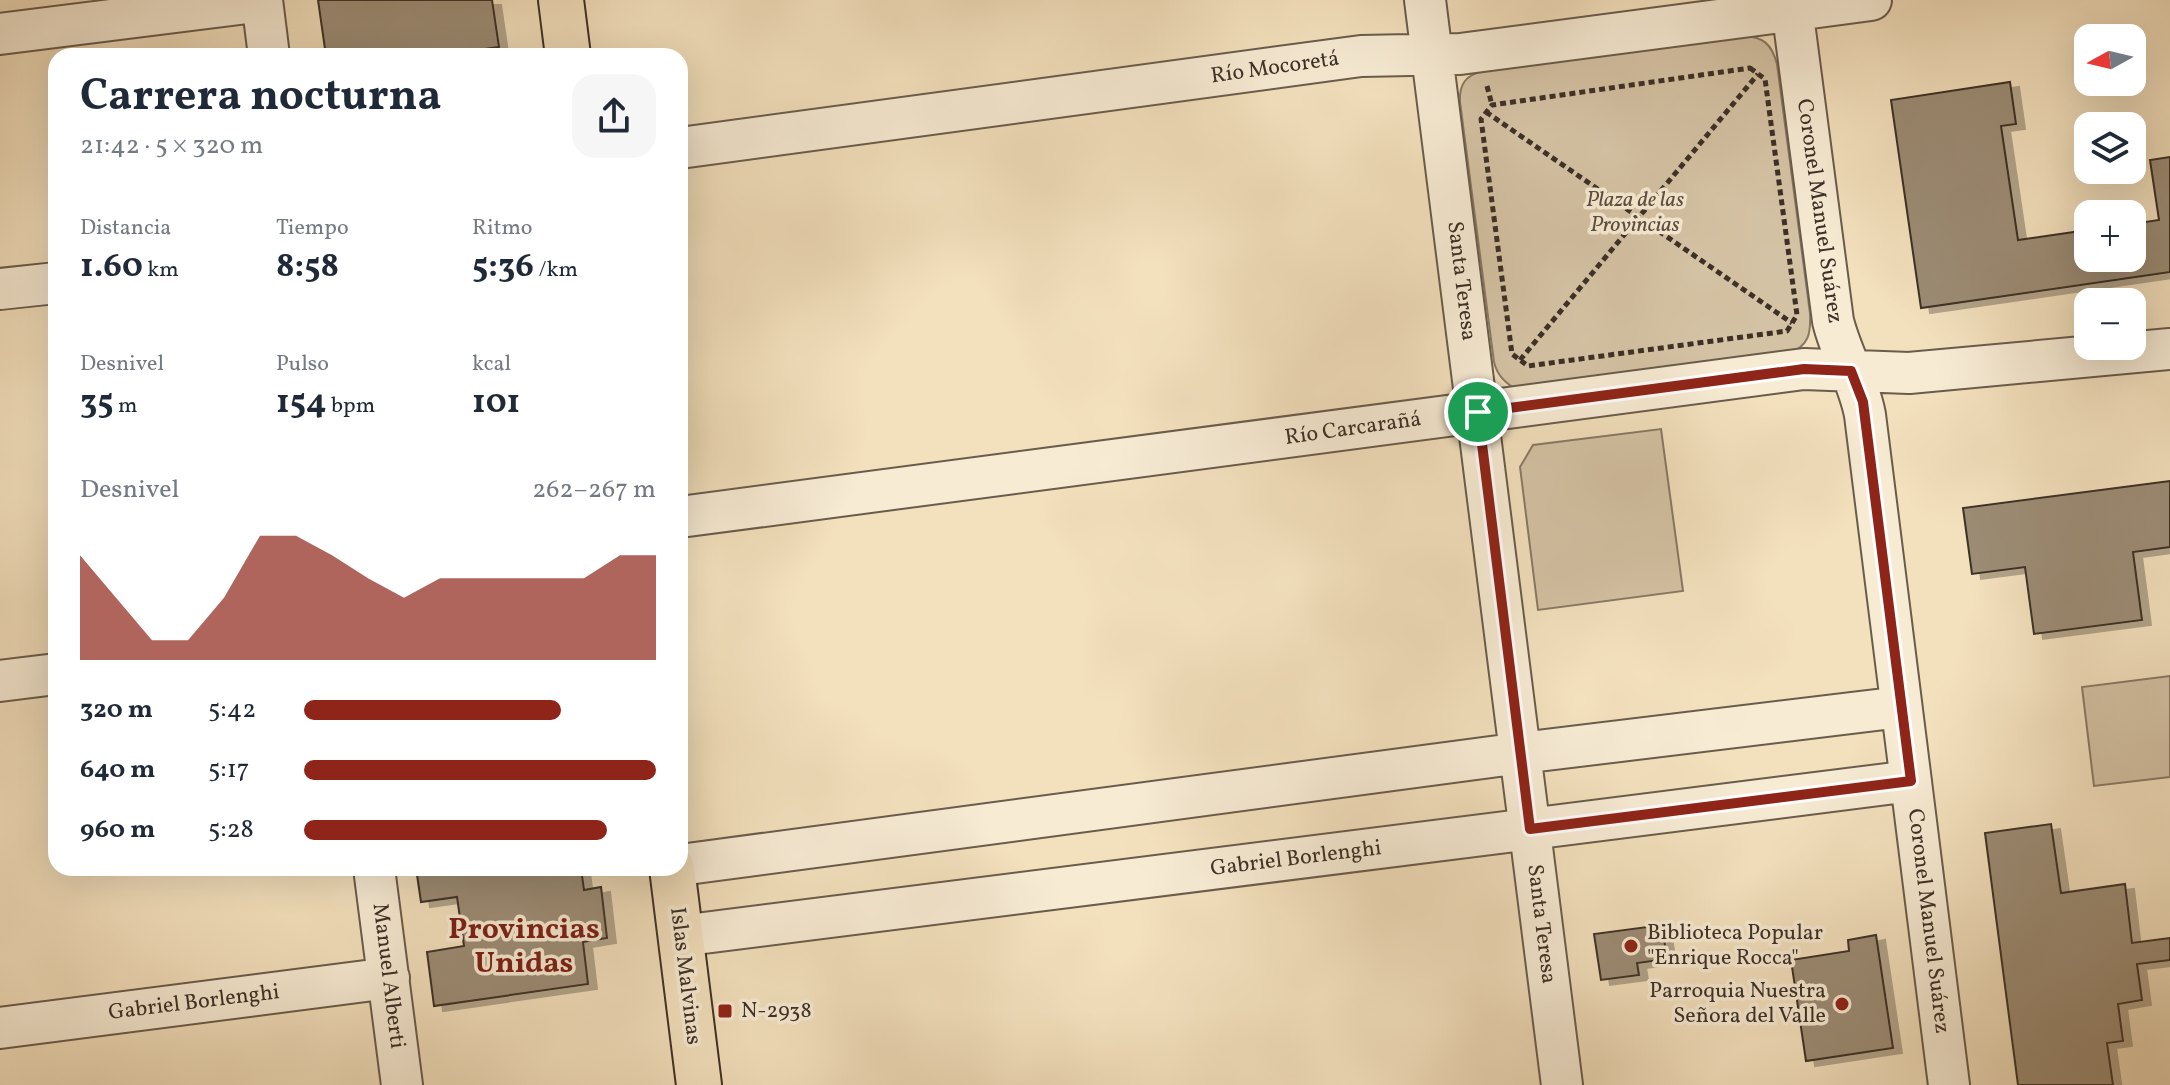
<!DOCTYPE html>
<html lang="es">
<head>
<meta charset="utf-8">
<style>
  :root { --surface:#fff; --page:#f6f6f7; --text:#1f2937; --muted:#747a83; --accent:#8f2418 }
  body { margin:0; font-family:Vollkorn,serif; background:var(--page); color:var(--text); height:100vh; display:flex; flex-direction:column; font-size:30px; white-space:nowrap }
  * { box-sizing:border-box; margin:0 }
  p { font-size:26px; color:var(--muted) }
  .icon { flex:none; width:44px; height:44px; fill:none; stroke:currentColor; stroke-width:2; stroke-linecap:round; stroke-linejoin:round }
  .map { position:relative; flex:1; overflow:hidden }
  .sheet { position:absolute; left:48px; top:48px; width:640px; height:828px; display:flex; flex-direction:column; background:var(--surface); border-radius:24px; box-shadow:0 8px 32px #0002 }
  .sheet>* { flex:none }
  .needle { width:52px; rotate:262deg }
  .buttons { position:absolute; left:2074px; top:24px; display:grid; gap:16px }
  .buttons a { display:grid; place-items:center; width:72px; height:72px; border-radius:16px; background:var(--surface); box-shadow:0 8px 32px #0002; font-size:40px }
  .pin { position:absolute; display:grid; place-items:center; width:68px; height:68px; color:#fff; margin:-34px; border:4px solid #fff; border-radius:50%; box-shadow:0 2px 8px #0007 }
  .round { display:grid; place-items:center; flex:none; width:84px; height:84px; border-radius:24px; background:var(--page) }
  .head { display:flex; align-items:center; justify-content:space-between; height:136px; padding:0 32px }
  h1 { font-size:44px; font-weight:700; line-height:60px }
  .stats { display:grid; grid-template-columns:repeat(3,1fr); gap:12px; height:136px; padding:8px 32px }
  .stats div { display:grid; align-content:center }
  .stats b { font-size:34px; font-weight:700 }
  .stats small { font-size:22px; font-weight:400 }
  .stats p { font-size:22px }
  .chart { height:224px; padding:16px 32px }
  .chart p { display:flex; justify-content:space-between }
  .chart svg { width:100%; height:144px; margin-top:8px; fill:var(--accent); opacity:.7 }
  ul { padding:0 32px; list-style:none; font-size:26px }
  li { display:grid; grid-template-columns:128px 96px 1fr; align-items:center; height:60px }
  li i { height:20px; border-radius:10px; background:var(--accent) }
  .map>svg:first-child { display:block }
  .green { fill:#d4c2a4; stroke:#887966; stroke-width:2 }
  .building { fill:#9c8c75; stroke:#3d3027; stroke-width:2; filter:url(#shadow) }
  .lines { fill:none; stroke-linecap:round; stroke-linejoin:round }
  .minor-casing { stroke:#6a5c4c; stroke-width:44 }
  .major-casing { stroke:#3d3027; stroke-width:48 }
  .path { stroke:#3d3027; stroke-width:5; stroke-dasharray:6 4; stroke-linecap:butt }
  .minor { stroke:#f7ebd4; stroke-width:40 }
  .major { stroke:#f3e0bd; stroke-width:44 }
  .route-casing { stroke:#fff; stroke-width:16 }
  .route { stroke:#8f2418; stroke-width:10 }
  .poi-dot { fill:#8f2418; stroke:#f7ebd4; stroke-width:3 }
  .labels { text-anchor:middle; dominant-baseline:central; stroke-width:7; stroke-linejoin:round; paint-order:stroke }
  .street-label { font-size:22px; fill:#3d3027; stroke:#f7ebd4 }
  .park-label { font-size:22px; font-style:italic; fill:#5b4d40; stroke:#f7ebd4 }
  .poi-label { font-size:22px; fill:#3d3027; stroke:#f7ebd4; text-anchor:start }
  .district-label { font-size:30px; font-weight:bold; fill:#7a1f14; stroke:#f7ebd4 }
</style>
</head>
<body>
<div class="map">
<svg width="2170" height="1085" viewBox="0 0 2170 1085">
  <defs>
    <filter id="shadow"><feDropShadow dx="9" dy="5" stdDeviation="0" flood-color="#0004"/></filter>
  </defs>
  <rect width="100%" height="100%" fill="#f3e0bd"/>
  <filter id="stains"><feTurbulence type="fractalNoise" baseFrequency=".0025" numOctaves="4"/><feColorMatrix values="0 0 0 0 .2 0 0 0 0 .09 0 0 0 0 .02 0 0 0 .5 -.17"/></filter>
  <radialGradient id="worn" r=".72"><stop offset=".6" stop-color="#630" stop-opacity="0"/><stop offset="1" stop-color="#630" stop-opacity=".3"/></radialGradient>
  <path class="green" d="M1742,37c21,-2 30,8 35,27l33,249c1,21 -1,32 -21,41l-275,34c-11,-7 -17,-14 -20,-26l-34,-260c-1,-18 6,-27 23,-31z
    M1661,429l22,162 -145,19 -18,-143 13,-22z
    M2170,676v101l-76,9 -12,-99z"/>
  <path class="building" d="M318,0h174l7,47 -65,9h-108z
    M2010,82l6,42 -15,2 17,114 70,-10v28h44v-34l27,-4 -9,-60 20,-3v115l-249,36 -30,-208z
    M2170,481v66l-37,5 9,68 -108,14 -9,-67 -53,7 -9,-66z
    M2051,824l10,69 64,-9 7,59 38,-5v22l-33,4 5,36 -24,4 5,37 -16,2 6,42h-95l-33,-252z
    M416,868h165l3,22 17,-3 6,51 -24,4 5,42 -154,22 -7,-54 37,-6 -7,-49 -36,5z
    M1662,925l5,34 -30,4 2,12 -38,5 -7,-46z
    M1876,935l17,113 -87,13 -15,-101 58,-9 -1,-11z"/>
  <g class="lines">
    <g class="minor-casing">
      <path id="minor" d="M262,0l7,56
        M1425,0l137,1085
        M1791,0l42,321c8,33 26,61 32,94l84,670
        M0,34l262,-33
        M680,148l681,-92 99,-2 411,-54
        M0,289l56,-6
        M680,517l1124,-148 105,4 261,-24
        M0,681l56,-7
        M680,865l841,-112 380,-46
        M374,868l28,217
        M680,936l1231,-155
        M0,1028l389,-50"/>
    </g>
    <g class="major-casing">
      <path id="major" d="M561,0l7,56
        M672,868l27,217"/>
    </g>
    <path class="path" d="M1750,68l15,11 32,236 -10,16 -259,35 -16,-12 -31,-235 11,-14z
      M1487,86l5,19
      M1486,112l306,211
      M1520,360l238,-286"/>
    <use href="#minor" class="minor"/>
    <use href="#major" class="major"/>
  </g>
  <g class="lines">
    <g class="route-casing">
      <path id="route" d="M1804,369l47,2 12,31 48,379 -381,48 -52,-417z"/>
    </g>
    <use href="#route" class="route"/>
  </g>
  <g class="poi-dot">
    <circle cx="1631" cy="946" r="8"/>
    <circle cx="1842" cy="1004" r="8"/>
    <rect x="717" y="1003" width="16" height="16" rx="4"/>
  </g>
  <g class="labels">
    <g class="street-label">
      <text transform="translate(1275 68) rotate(-8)">Río Mocoretá</text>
      <text transform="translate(1819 211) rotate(82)">Coronel Manuel Suárez</text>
      <text transform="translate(1461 281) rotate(83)">Santa Teresa</text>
      <text transform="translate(1353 429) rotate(-8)">Río Carcarañá</text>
      <text transform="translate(1296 859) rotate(-7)">Gabriel Borlenghi</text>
      <text transform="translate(1928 921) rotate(83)">Coronel Manuel Suárez</text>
      <text transform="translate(1541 924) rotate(83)">Santa Teresa</text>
      <text transform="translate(388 976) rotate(83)">Manuel Alberti</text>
      <text transform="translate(685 976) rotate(83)">Islas Malvinas</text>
      <text transform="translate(194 1003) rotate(-7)">Gabriel Borlenghi</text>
    </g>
    <g class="park-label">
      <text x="1635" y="200">Plaza de las<tspan x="1635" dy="25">Provincias</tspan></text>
    </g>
    <g class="poi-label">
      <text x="1647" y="933">Biblioteca Popular<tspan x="1647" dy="25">"Enrique Rocca"</tspan></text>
      <text x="1826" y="991" text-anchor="end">Parroquia Nuestra<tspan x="1826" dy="25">Señora del Valle</tspan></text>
      <text x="741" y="1011">N-2938</text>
    </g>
    <g class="district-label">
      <text x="524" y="930">Provincias<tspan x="524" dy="34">Unidas</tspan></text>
    </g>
  </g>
  <rect width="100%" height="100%" filter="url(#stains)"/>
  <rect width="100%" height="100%" fill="url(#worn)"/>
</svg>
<div class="buttons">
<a><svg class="needle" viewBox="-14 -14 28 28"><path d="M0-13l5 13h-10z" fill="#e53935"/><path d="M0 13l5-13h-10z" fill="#747a83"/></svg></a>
<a><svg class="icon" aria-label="layers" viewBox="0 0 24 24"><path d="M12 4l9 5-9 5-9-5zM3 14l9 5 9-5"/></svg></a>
<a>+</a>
<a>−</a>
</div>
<div class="pin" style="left:1478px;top:412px;background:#1e9e55"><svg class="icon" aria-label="arrive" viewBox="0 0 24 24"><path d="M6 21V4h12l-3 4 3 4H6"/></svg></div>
<section class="sheet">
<div class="head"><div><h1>Carrera nocturna</h1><p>21:42 · 5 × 320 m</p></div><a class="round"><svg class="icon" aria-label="share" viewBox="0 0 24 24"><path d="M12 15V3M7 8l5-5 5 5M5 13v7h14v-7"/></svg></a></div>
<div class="stats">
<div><p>Distancia</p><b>1.60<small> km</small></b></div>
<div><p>Tiempo</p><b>8:58</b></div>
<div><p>Ritmo</p><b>5:36<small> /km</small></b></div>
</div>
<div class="stats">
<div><p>Desnivel</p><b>35<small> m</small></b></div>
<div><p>Pulso</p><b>154<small> bpm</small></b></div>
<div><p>kcal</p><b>101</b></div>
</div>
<div class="chart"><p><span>Desnivel</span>262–267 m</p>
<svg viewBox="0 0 160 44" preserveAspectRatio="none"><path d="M0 44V12L10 25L20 38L30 38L40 25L50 6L60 6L70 12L80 19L90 25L100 19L110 19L120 19L130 19L140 19L150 12L160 12V44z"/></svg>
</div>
<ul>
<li><b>320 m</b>5:42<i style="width:73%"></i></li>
<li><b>640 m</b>5:17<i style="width:100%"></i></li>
<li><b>960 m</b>5:28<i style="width:86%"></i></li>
</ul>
</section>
</div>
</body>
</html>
